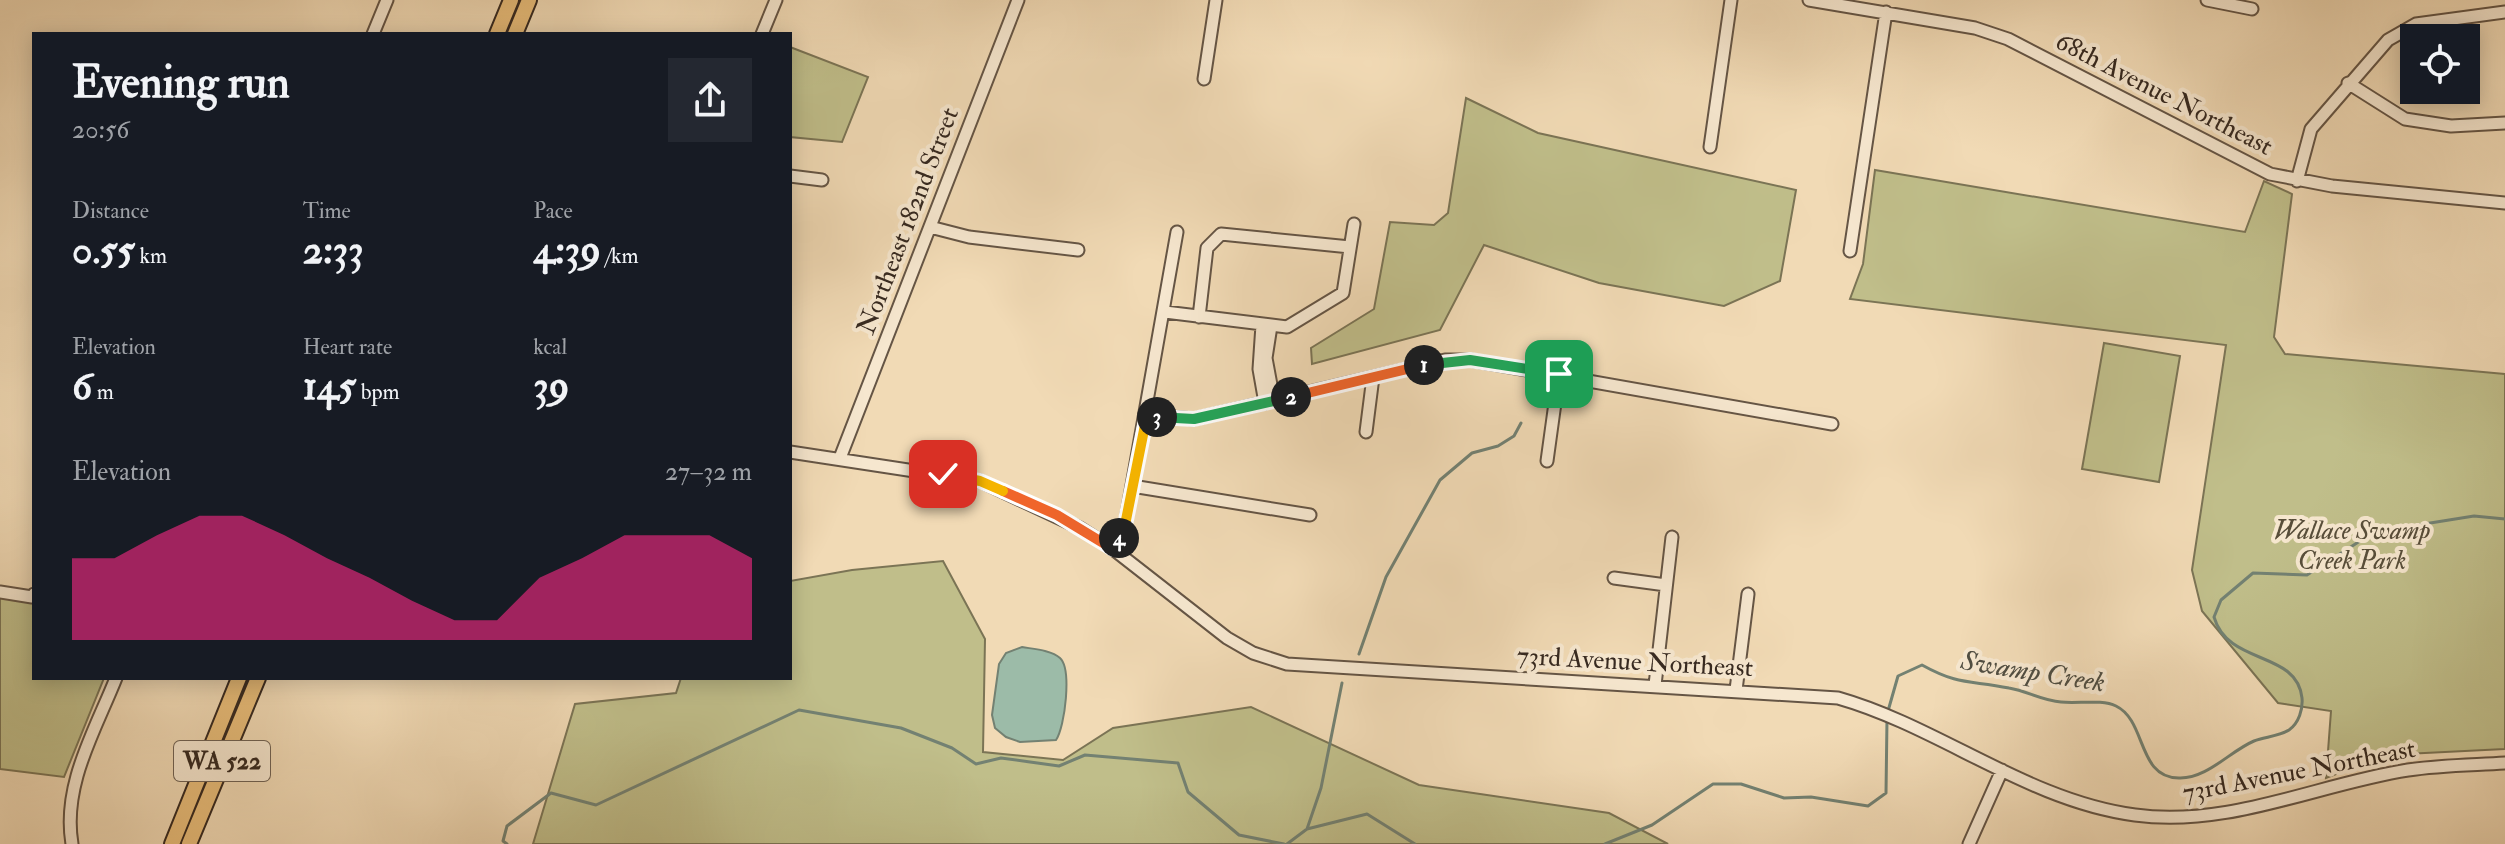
<!DOCTYPE html>
<html lang="en">
<head>
<meta charset="utf-8">
<style>
  :root { --surface:#171b24; --page:#242831; --text:#f1f3f6; --muted:#9ea1a6; --accent:#db2777 }
  body { margin:0; font-family:"IM FELL Double Pica",serif; background:var(--page); color:var(--text); height:100vh; display:flex; flex-direction:column; font-size:30px; white-space:nowrap }
  * { box-sizing:border-box; margin:0 }
  p { font-size:26px; color:var(--muted) }
  .icon { flex:none; width:44px; height:44px; fill:none; stroke:currentColor; stroke-width:2; stroke-linecap:round; stroke-linejoin:round }
  .map { position:relative; flex:1; overflow:hidden }
  .side { position:absolute; left:32px; top:32px; width:760px; height:648px; display:flex; flex-direction:column; background:var(--surface); border-radius:0px; box-shadow:0 4px 20px #0003 }
  .side>* { flex:none }
  .buttons { position:absolute; left:2400px; top:24px; display:grid; gap:16px }
  .buttons a { display:grid; place-items:center; width:80px; height:80px; border-radius:0px; background:var(--surface); box-shadow:0 4px 20px #0003; font-size:40px }
  .pin { position:absolute; display:grid; place-items:center; width:68px; height:68px; color:#fff; margin:-34px; border-radius:16px; box-shadow:0 4px 12px #0006 }
  .km { position:absolute; width:40px; height:40px; margin:-20px; border-radius:50%; background:#222; color:#fff; font-size:22px; line-height:40px; text-align:center }
  .round { display:grid; place-items:center; flex:none; width:84px; height:84px; border-radius:0px; background:var(--page) }
  .overview { display:flex; align-items:center; justify-content:space-between; height:136px; padding:0 40px }
  h1 { font-size:44px; font-weight:700; line-height:60px }
  .figures { display:grid; grid-template-columns:repeat(3,1fr); gap:12px; height:136px; padding:8px 40px }
  .figures div { display:grid; align-content:center }
  .figures b { font-size:40px; font-weight:700 }
  .figures small { font-size:22px; font-weight:400 }
  .figures p { font-size:22px }
  .chart { height:224px; padding:16px 40px }
  .chart p { display:flex; justify-content:space-between }
  .chart svg { width:100%; height:144px; margin-top:8px; fill:var(--accent); opacity:.7 }
  .map>svg:first-child { display:block }
  .green { fill:#c0be8a; stroke:#7b7455; stroke-width:2 }
  .water { fill:#9cbba8; stroke:#738172; stroke-width:2 }
  .lines { fill:none; stroke-linecap:round; stroke-linejoin:round }
  .stream { stroke:#738172; stroke-width:3 }
  .minor-casing { stroke:#655545; stroke-width:15 }
  .major-casing { stroke:#362920; stroke-width:18 }
  .minor { stroke:#f6e7cf; stroke-width:11 }
  .major { stroke:#e8bd7a; stroke-width:14 }
  .split-1-casing { stroke:#fff; stroke-width:16 }
  .split-2-casing { stroke:#fff; stroke-width:16 }
  .split-3-casing { stroke:#fff; stroke-width:16 }
  .split-4-casing { stroke:#fff; stroke-width:16 }
  .split-5-casing { stroke:#fff; stroke-width:16 }
  .split-6-casing { stroke:#fff; stroke-width:16 }
  .split-1 { stroke:#22a559; stroke-width:10 }
  .split-2 { stroke:#f0652b; stroke-width:10 }
  .split-3 { stroke:#22a559; stroke-width:10 }
  .split-4 { stroke:#f5b400; stroke-width:10 }
  .split-5 { stroke:#f0652b; stroke-width:10 }
  .split-6 { stroke:#f5b400; stroke-width:10 }
  .labels { text-anchor:middle; dominant-baseline:central; stroke-width:8; stroke-linejoin:round; paint-order:stroke }
  .shield { fill:#f6e7cf; stroke:#706254; stroke-width:2 }
  .shield-label { font-size:24px; font-weight:bold; fill:#362920 }
  .street-label { font-size:26px; fill:#362920; stroke:#f6e7cf }
  .park-label { font-size:26px; font-style:italic; fill:#584e3a; stroke:#f6e7cf }
  .water-label { font-size:28px; font-style:italic; fill:#504e42; stroke:#f6e7cf }
</style>
</head>
<body>
<div class="map">
<svg width="2505" height="844" viewBox="0 0 2505 844">
  <rect width="100%" height="100%" fill="#f1dab5"/>
  <filter id="stains"><feTurbulence type="fractalNoise" baseFrequency=".0025" numOctaves="4"/><feColorMatrix values="0 0 0 0 .2 0 0 0 0 .09 0 0 0 0 .02 0 0 0 .5 -.17"/></filter>
  <radialGradient id="worn" r=".72"><stop offset=".6" stop-color="#630" stop-opacity="0"/><stop offset="1" stop-color="#630" stop-opacity=".3"/></radialGradient>
  <path class="green" d="M790,47l78,30 -26,65 -52,-5z
    M1466,98l72,35 258,57 -16,91 -56,25 -125,-23 -115,-38 -44,85 -128,34 -1,-16 63,-39 16,-87 44,3 14,-12z
    M1875,170l370,62 19,-51 28,13 -18,143 11,17 220,20v375l-120,6 -59,23 5,-67 -53,-8 -76,-92 -10,-41 34,-225 -376,-46 13,-35z
    M2104,343l76,13 -21,126 -77,-13z
    M943,561l42,78 -2,113 80,8 50,-32 138,-21 168,78 190,28 59,31h-1135l42,-140 101,-11 5,-15h109v-97l62,-11z
    M0,594l34,6v78h70l-40,99 -64,-8z"/>
  <path class="water" d="M1022,647c11,2 29,3 38,11 12,11 5,69 -4,82l-36,2 -14,-5 -11,-9 -3,-13 7,-51 7,-11z"/>
  <g class="lines">
    <path class="stream" d="M1359,654l27,-77 54,-97 32,-27 26,-7 16,-10 7,-13
      M1888,711l10,-35 24,-11c38,21 48,15 87,23 18,3 34,13 52,14 16,2 41,-3 55,4 31,15 21,72 63,72 28,1 51,-27 75,-37 11,-4 26,-5 35,-11 10,-7 14,-21 13,-32 -5,-48 -74,-32 -88,-81l7,-17 32,-27 54,2 67,-43 100,-16 31,3
      M1307,829l60,-15 48,30
      M507,844l-4,-3 4,-15 44,-33 45,12 203,-95 102,18 51,20 24,16 25,-6 58,8 26,-11 93,8 10,29 51,43 45,9
      M1287,844l20,-15 14,-41 21,-105
      M1605,844l47,-19 61,-41h28l43,14 27,-1 57,9 18,-13 1,-74"/>
    <g class="minor-casing">
      <path id="minor" d="M1809,0l166,28 33,11 262,135 62,12 173,17
        M2207,0l45,9
        M373,34l14,-34
        M762,34l14,-34
        M1204,79l12,-79
        M2348,83l57,36 46,7 54,-3
        M1710,147l21,-147
        M790,176l32,4
        M2297,181l14,-52 77,-89 28,-16 89,-12
        M930,227l39,10 109,13
        M1850,251l36,-239
        M1165,312l122,15 56,-34 11,-69
        M1199,317l8,-69 14,-14 129,13
        M1262,325l-3,44 6,34
        M1271,326l-5,32 8,43
        M1147,415l47,4 251,-59h25l362,64
        M1366,432l7,-55
        M790,452l190,29 100,47 33,21 114,89 26,15 34,11 551,34c102,29 190,103 297,117 93,13 183,-31 273,-45 32,-5 65,-5 97,-7
        M840,458l178,-458
        M1547,461l12,-87
        M1132,486l178,29
        M1113,549l12,-24 52,-293
        M1614,578l52,7
        M0,592l32,5 2,-3
        M1655,685l17,-148
        M1736,690l12,-96
        M72,844c-10,-59 23,-113 44,-166
        M1969,844l33,-74"/>
    </g>
    <g class="major-casing">
      <path id="major" d="M497,34l14,-34
        M515,34l14,-34
        M172,844l67,-166
        M189,844l69,-166"/>
    </g>
    <use href="#minor" class="minor"/>
    <use href="#major" class="major"/>
  </g>
  <g class="lines">
    <g class="split-1-casing">
      <path id="split-1" d="M1424,365l46,-5 89,14"/>
    </g>
    <g class="split-2-casing">
      <path id="split-2" d="M1291,397l133,-32"/>
    </g>
    <g class="split-3-casing">
      <path id="split-3" d="M1157,417l37,2 97,-22"/>
    </g>
    <g class="split-4-casing">
      <path id="split-4" d="M1119,538l6,-13 22,-110 10,2"/>
    </g>
    <g class="split-5-casing">
      <path id="split-5" d="M1003,491l54,24 56,34 6,-11"/>
    </g>
    <g class="split-6-casing">
      <path id="split-6" d="M943,474l37,7 23,10"/>
    </g>
    <use href="#split-1" class="split-1"/>
    <use href="#split-2" class="split-2"/>
    <use href="#split-3" class="split-3"/>
    <use href="#split-4" class="split-4"/>
    <use href="#split-5" class="split-5"/>
    <use href="#split-6" class="split-6"/>
  </g>
  <g class="labels">
    <rect class="shield" x="174" y="741" width="96" height="40" rx="6"/>
    <g class="shield-label">
      <text x="222" y="761">WA 522</text>
    </g>
    <g class="street-label">
      <text transform="translate(2164 94) rotate(27)">68th Avenue Northeast</text>
      <text transform="translate(908 221) rotate(-69)">Northeast 182nd Street</text>
      <text transform="translate(1635 662) rotate(3)">73rd Avenue Northeast</text>
      <text transform="translate(2299 771) rotate(-11)">73rd Avenue Northeast</text>
    </g>
    <g class="park-label">
      <text x="2352" y="531">Wallace Swamp<tspan x="2352" dy="30">Creek Park</tspan></text>
    </g>
    <g class="water-label">
      <text transform="translate(2033 672) rotate(9)">Swamp Creek</text>
    </g>
  </g>
  <rect width="100%" height="100%" filter="url(#stains)"/>
  <rect width="100%" height="100%" fill="url(#worn)"/>
</svg>
<div class="buttons">
<a><svg class="icon" aria-label="locate" viewBox="0 0 24 24"><circle cx="12" cy="12" r="6"/><path d="M12 2v4M12 18v4M2 12h4M18 12h4"/></svg></a>
</div>
<div class="pin" style="left:1559px;top:374px;background:#1e9e55"><svg class="icon" aria-label="arrive" viewBox="0 0 24 24"><path d="M6 21V4h12l-3 4 3 4H6"/></svg></div>
<div class="pin" style="left:943px;top:474px;background:#d93025"><svg class="icon" aria-label="check" viewBox="0 0 24 24"><path d="M5 12l5 5 9-10"/></svg></div>
<b class="km" style="left:1424px;top:365px">1</b>
<b class="km" style="left:1291px;top:397px">2</b>
<b class="km" style="left:1157px;top:417px">3</b>
<b class="km" style="left:1119px;top:538px">4</b>
<section class="side">
<div class="overview"><div><h1>Evening run</h1><p>20:56</p></div><a class="round"><svg class="icon" aria-label="share" viewBox="0 0 24 24"><path d="M12 15V3M7 8l5-5 5 5M5 13v7h14v-7"/></svg></a></div>
<div class="figures">
<div><p>Distance</p><b>0.55<small> km</small></b></div>
<div><p>Time</p><b>2:33</b></div>
<div><p>Pace</p><b>4:39<small> /km</small></b></div>
</div>
<div class="figures">
<div><p>Elevation</p><b>6<small> m</small></b></div>
<div><p>Heart rate</p><b>145<small> bpm</small></b></div>
<div><p>kcal</p><b>39</b></div>
</div>
<div class="chart"><p><span>Elevation</span>27–32 m</p>
<svg viewBox="0 0 160 44" preserveAspectRatio="none"><path d="M0 44V19L10 19L20 12L30 6L40 6L50 12L60 19L70 25L80 32L90 38L100 38L110 25L120 19L130 12L140 12L150 12L160 19V44z"/></svg>
</div>
</section>
</div>
</body>
</html>
